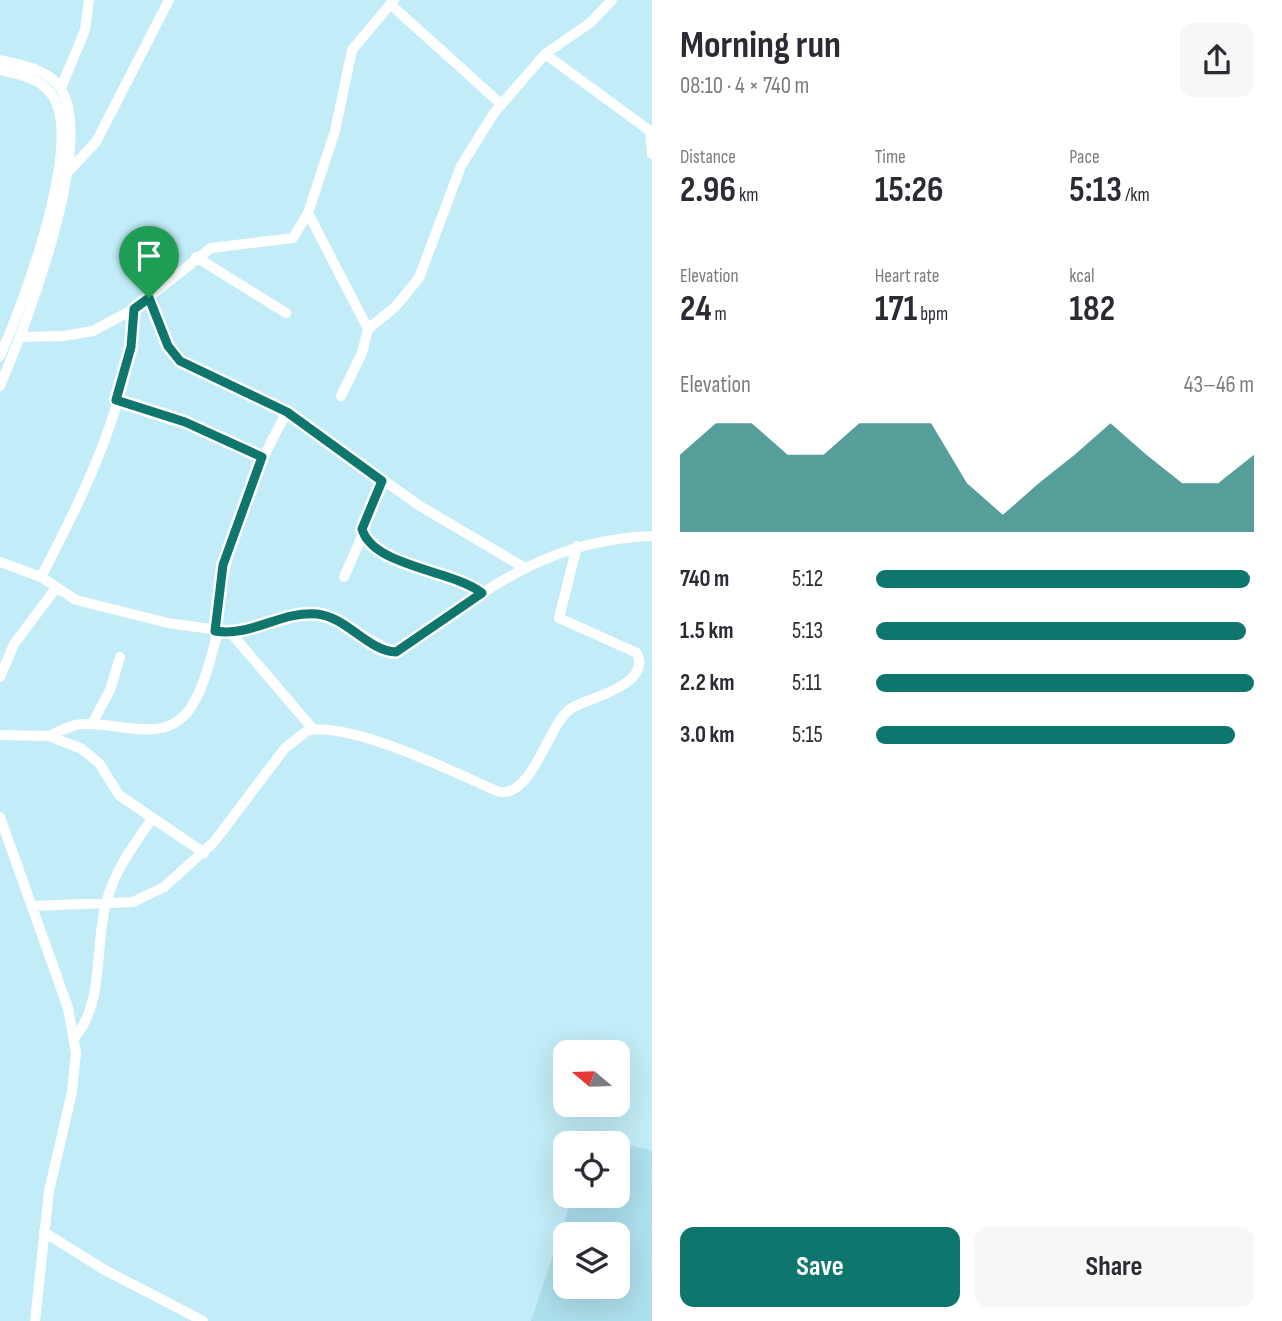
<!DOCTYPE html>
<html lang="en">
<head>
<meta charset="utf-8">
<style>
  :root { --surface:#fff; --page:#f7f7f7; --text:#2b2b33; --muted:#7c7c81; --accent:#0f766e }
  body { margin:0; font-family:"Sofia Sans Condensed",sans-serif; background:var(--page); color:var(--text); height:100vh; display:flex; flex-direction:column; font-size:26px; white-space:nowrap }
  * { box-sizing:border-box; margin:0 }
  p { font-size:23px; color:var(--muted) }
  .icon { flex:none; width:38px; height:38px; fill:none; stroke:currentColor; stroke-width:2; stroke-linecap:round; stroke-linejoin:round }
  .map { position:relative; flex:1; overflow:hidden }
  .panel { display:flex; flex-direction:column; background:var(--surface); width:630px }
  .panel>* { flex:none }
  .needle { width:46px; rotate:289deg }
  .tools { position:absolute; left:553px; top:1040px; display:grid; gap:14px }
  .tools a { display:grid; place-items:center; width:77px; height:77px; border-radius:14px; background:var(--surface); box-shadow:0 7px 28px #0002; font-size:35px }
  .pin { position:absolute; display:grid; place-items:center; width:60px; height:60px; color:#fff; margin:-72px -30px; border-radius:50% 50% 50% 0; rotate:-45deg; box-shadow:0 0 7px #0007 }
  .pin .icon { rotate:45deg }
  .round { display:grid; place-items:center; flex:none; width:74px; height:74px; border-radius:14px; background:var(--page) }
  .head { display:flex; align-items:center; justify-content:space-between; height:119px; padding:0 28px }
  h1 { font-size:38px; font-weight:700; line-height:52px }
  .figures { display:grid; grid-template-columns:repeat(3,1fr); gap:10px; height:119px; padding:7px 28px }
  .figures div { display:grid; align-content:center }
  .figures b { font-size:35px; font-weight:700 }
  .figures small { font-size:19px; font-weight:400 }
  .figures p { font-size:19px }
  .chart { height:196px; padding:14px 28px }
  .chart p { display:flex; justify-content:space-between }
  .chart svg { width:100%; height:126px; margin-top:7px; fill:var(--accent); opacity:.7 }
  .action { display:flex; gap:14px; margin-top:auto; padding:14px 28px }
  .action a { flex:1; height:80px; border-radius:14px; background:var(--accent); color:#fff; font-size:28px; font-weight:700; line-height:80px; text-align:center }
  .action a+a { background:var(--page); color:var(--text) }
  ul { padding:0 28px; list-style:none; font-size:23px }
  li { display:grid; grid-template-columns:112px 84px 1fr; align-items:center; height:52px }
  li i { height:18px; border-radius:9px; background:var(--accent) }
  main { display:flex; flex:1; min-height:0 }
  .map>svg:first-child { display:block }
  .built { fill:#addfec; fill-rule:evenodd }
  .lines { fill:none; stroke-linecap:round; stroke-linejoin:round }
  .minor { stroke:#fff; stroke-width:10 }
  .route-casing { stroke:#fff; stroke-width:14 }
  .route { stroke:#0f766e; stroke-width:9 }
</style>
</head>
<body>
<main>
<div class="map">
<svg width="652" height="1321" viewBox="0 0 652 1321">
  <rect width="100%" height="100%" fill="#c2ecf7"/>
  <path class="built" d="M593,1135l59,16v170h-121l42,-126h45v-52h-27zM565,1234h53v52h-53z"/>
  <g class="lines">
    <path class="minor" d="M390,4l111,100
      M545,54l105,77 2,23
      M0,60c21,5 49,9 61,29 35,56 -36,238 -61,297
      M0,70c18,4 41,8 52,25 33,48 -30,211 -52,261
      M61,88l24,-58 4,-30
      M65,175l31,-33 73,-142
      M308,213l60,116 -6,24 -21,43
      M196,257l90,56
      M149,298l19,48 12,15 107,51 133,94 105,62
      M368,329l27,-22 24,-29 42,-112 33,-53 51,-59 45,-31 22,-23
      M20,337l43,-1 30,-5 41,-22 77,-61 82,-10 15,-25 27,-82 17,-81 42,-50
      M116,400l69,22 77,35
      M382,481l-20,45c1,35 96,48 120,67
      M0,562l41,15 35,23 92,23 72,10 54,-17 23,-2 20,7 56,31 8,-2c85,-60 143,-110 251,-114
      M41,577c43,-82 88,-173 93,-268
      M344,577l19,-43
      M215,631c7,-79 33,-150 72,-219
      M231,633l82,96
      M0,677l14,-33 42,-56
      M92,724l18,-34 10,-33
      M0,735l49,1 33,13 17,14 20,32 85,58
      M49,736c11,-5 23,-12 35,-12 39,-2 84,23 109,-20 13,-22 18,-49 25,-72
      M0,817l68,191 8,45 -4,39 -23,99 -14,130
      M33,906l100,-4 31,-15 50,-45 71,-94 22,-17c42,-11 151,43 192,61 34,5 48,-65 71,-83 15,-11 82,-22 67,-56l-78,-35 18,-72
      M75,1037c30,-36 19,-90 31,-133 7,-31 28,-60 46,-85
      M44,1232l59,37 100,52"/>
  </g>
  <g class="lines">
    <g class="route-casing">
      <path id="route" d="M149,298l19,48 12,15 107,51 95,69 -20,48c11,38 91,41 120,64l-86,59c-28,-1 -49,-35 -79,-38 -36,-3 -66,23 -102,17l8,-66 39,-108 -77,-35 -69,-22 15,-53 3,-38z"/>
    </g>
    <use href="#route" class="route"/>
  </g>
</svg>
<div class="tools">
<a><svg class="needle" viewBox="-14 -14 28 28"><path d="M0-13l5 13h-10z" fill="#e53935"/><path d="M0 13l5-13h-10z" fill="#7c7c81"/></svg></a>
<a><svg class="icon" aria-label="locate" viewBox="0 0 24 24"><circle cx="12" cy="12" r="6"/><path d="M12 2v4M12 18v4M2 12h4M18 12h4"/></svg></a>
<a><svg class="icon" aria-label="layers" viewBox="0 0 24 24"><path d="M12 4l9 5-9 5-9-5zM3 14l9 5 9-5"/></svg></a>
</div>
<div class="pin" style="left:149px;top:298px;background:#1e9e55"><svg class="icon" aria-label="arrive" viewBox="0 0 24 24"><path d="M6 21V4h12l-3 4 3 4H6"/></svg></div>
</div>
<section class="panel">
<div class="head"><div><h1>Morning run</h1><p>08:10 · 4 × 740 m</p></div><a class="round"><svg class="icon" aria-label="share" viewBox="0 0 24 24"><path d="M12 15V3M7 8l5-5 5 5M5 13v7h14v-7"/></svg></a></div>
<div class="figures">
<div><p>Distance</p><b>2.96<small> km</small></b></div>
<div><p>Time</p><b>15:26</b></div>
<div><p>Pace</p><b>5:13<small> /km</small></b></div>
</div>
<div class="figures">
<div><p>Elevation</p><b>24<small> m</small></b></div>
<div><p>Heart rate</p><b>171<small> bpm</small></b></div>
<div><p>kcal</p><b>182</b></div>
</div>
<div class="chart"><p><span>Elevation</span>43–46 m</p>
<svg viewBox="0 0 160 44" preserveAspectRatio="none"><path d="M0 44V17L10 6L20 6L30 17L40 17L50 6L60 6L70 6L80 27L90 38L100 27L110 17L120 6L130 17L140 27L150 27L160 17V44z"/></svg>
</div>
<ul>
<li><b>740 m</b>5:12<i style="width:99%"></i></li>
<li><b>1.5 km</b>5:13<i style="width:98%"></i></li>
<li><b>2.2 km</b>5:11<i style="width:100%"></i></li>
<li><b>3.0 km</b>5:15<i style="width:95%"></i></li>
</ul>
<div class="action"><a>Save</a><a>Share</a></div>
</section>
</main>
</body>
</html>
